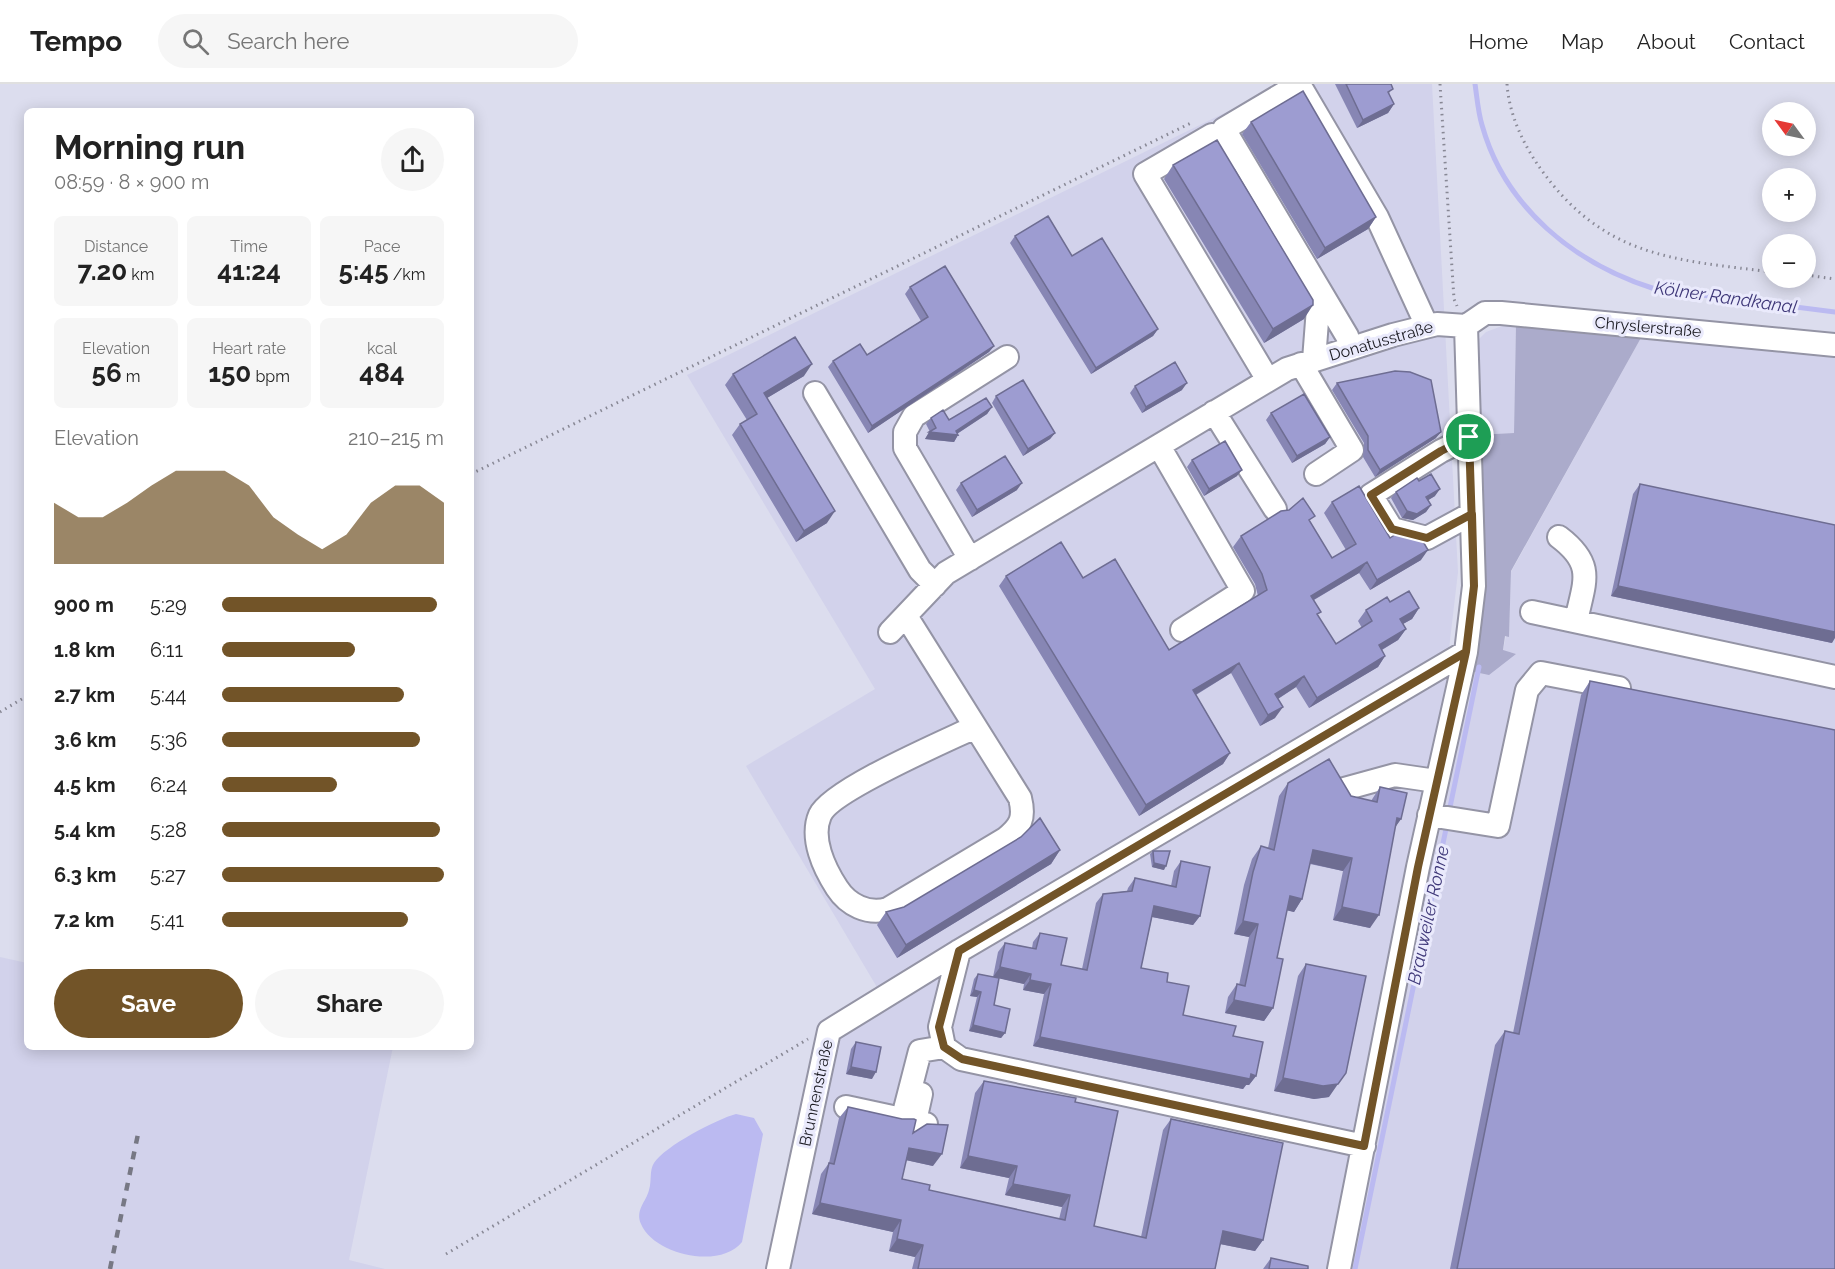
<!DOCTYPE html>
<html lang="en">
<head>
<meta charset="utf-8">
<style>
  :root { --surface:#fff; --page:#f6f6f6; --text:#222; --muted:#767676; --line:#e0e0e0; --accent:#725428 }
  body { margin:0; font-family:Raleway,sans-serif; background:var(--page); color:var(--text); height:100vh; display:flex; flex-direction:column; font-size:22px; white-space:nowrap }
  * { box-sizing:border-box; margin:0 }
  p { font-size:20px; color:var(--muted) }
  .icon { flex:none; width:33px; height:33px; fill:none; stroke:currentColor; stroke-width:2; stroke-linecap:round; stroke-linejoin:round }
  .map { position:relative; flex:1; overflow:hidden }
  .drawer { position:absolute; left:24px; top:24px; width:450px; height:942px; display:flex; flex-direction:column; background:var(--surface); border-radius:9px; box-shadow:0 3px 15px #0003 }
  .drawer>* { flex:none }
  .needle { width:39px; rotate:303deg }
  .buttons { position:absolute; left:1762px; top:18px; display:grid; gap:12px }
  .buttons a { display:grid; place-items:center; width:54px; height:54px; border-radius:50%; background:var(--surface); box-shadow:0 3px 15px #0003; font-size:30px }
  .pin { position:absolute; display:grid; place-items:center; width:51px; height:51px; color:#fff; margin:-26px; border:3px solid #fff; border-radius:50%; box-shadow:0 2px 6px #0007 }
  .round { display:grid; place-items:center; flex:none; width:63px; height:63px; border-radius:32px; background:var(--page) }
  .head { display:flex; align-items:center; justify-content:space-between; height:102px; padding:0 30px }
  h1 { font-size:33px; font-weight:700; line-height:45px }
  .metrics { display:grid; grid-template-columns:repeat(3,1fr); gap:9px; height:102px; padding:6px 30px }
  .metrics div { display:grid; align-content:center; border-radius:9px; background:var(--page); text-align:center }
  .metrics b { font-size:26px; font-weight:700 }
  .metrics small { font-size:16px; font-weight:400 }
  .metrics p { font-size:16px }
  .chart { height:168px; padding:12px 30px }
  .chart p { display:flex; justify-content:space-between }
  .chart svg { width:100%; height:108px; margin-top:6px; fill:var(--accent); opacity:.7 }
  .action { display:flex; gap:12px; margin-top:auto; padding:12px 30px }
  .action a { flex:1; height:69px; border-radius:36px; background:var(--accent); color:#fff; font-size:24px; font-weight:700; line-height:69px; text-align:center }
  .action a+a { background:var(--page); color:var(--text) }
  ul { padding:0 30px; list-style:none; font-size:20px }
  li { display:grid; grid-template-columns:96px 72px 1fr; align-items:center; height:45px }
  li i { height:15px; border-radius:8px; background:var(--accent) }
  header { display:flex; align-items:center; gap:36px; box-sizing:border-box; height:84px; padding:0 30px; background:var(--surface); border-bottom:2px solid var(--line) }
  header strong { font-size:28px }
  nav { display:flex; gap:33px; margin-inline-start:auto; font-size:21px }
  .search { width:420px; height:54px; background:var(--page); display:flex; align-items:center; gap:15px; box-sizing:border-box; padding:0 21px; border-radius:33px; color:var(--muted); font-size:22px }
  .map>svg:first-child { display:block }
  .built { fill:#d2d2eb }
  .green { fill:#ababcb }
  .water { fill:#bbbaf1 }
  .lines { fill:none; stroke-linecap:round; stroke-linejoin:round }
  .stream { stroke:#bbbaf1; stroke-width:5 }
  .minor-casing { stroke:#9494a5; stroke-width:26 }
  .path { stroke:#888895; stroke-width:3; stroke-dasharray:1.5 4.5; stroke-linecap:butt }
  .minor { stroke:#fff; stroke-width:22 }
  .rail { stroke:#777884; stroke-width:4.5; stroke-dasharray:8 8; stroke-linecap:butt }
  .wall { fill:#8786b4 }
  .shaded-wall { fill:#6e6d92 }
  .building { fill:#9d9cd1; stroke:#6e6d92; stroke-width:1.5 }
  .route-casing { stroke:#fff; stroke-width:12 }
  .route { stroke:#725428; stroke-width:8 }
  .labels { text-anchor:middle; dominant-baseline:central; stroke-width:6; stroke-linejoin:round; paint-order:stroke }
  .street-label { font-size:16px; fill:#1a1a21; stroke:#eaeafc }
  .water-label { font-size:18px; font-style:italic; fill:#3f3879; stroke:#eaeafc }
</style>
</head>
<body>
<header>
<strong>Tempo</strong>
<div class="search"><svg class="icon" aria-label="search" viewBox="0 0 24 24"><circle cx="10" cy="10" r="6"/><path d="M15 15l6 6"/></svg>Search here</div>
<nav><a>Home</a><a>Map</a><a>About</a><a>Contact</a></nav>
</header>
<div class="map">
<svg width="1835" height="1185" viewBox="0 0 1835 1185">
  <rect width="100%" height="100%" fill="#dcddee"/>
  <path class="built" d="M1284,0h148l26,488 -9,77 21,22 46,-17 -13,-3 3,-15h3l2,-64 131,-236 193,22v911h-1049l46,-222 46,-58 -132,-223 129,-77 -188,-314z
    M1510,239l6,1 -2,109 -39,2v-92l11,-11z
    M0,873l27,6v84h366l-44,213 36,9h-385z"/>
  <path class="green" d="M1516,240l126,12 -131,235 -2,66 -4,-1 -2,14 13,4 -27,21 -19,-4 5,-236 39,-2z"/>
  <path class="water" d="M736,1030l18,4 9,16 -21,108c-21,27 -87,14 -101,-18 -6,-14 5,-22 8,-34 3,-9 0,-19 5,-27 11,-17 63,-44 82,-49z"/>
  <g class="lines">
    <path class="stream" d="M1475,0c2,13 3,28 7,41 23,83 93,139 173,164l180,23
      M1449,728l30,-145
      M1355,1185l92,-445"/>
    <g class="minor-casing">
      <path id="minor" d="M1227,76l-15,-25 -67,39 123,206
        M1307,206l11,18 -4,52
        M1466,242l19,-13h16l334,32
        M1351,264l-4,-12 -123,-207 69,-41 10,3 74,126 50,109
        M1301,280l51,86 -36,24
        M815,309l105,177 15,15
        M1214,328l61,97
        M1469,353l-28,14 -70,44 21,34 35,9 44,-24
        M1159,362l84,145 -61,39
        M1559,453c37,28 25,45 17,84
        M970,475l-65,-111v-16l9,-16 93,-59
        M1532,528l303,65
        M906,532l114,182c5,20 1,28 -15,41l-117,70c-20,6 -40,-4 -51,-21 -13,-20 -27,-50 -17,-73 11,-25 126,-74 155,-88
        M890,548l56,-59 341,-204 106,-34 44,-11 29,2
        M1344,705l51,-14 41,6
        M1429,731l69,11 29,-136 14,-17 78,15
        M959,867l-19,76 4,20 17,12 403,87
        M921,1010l-6,27 11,3
        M846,1023l51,11 6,-1 17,-66 24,-4
        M778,1185l51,-238 130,-80 507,-299
        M1339,1185l79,-402 48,-215 8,-66 -8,-260"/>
    </g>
    <path class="path" d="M1440,0l14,215 3,7
      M1507,0c2,30 16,60 33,84 63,89 133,92 233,104
      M1806,191l29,4
      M471,390l722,-352
      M0,628l27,-16
      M446,1170l362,-215"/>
    <use href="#minor" class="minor"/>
    <path class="rail" d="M110,1185l28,-135"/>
  </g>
  <path class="wall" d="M1335,0h56l-2,11 5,9 -6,9 -31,15z
    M1251,38l125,95 -8,12 -51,30 -75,-125z
    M1173,81l131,154 -40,24 -100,-164z
    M1015,152l57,20 86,73 -5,7 -62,38 -81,-131z
    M910,203l84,59 -5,6 -121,81 -40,-66 5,-6 34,-6 54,-34 -16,-27z
    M733,290l71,2 -37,22 60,125 -31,19 -64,-107 8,-11 7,-4 -22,-35z
    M1337,299l99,55 -61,39 -12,-20 1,-14 -32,-53z
    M1135,302l47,4 -40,23 -12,-20z
    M996,312l59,37 -5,6 -27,17 -31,-53z
    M992,323l-5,7 -30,20 1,1 -4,7 -29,-3 5,-7 -4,-8 5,-6 18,2z
    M1271,329l59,24 -5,7 -33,19 -26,-43z
    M1192,376l45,16 -33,20 -17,-29z
    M1419,397l16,15 -7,4 3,5 -5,7 -13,8 -11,-2 -11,-20 5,-6z
    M961,399l56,7 -45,27 -16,-27z
    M1640,400l192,159 -221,-47 22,-102z
    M1332,418l58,36 31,22 -51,30 -11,-17 -45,27 4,16 18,28 26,-16 -4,-7 8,-11 24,-8 29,6 -7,11 -9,5 3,5 -8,11 -16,10 3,6 -7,11 -69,41 -13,-21 -18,12 -3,19 -15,8 -29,-53 -35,22 34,58 -7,11 -84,52 -140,-230 7,-10 77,2 86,72 89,-54 -3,-12 -22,-37 8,-11 69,-13 22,35 14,-8 -22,-37z
    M1590,597l245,588h-385l45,-224 10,-14 8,2 68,-338z
    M1288,699l83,18 9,-14 21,32 -6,8 -25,101 -37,-8 10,-49 -33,-7 -8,35 -8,13 -7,-2 -10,48 -4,50 -9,13 -39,-8 3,-16 9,-13 2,1 10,-48 -15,-3 10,-49 8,-26 9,-13 7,2 11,-52z
    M1060,766l-9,14 -154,94 -20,-33 9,-13 18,-5z
    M1153,767l11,19 -12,-3 -2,-13z
    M1181,777l19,55 -7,9 -41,-8 -11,51 26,14 16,33 50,21 23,40 -7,9h-3l-3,4 -210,-43 11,-52 -21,-4 1,-6 -25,-6 -5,27 11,28 -4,5 -32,-7 8,-34 -7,-1 4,-17 4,-5 15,3 5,-25 7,-9 27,5 1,-6 7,-9 21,32 21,4 14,-66 7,-9 24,-3 1,-3 7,-10 36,8 3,-15z
    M1306,880l23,133 -15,2 -40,-8 24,-115z
    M856,958l16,37 -26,-5 5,-25z
    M984,997l91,21 19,124 47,11 22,-107 8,-11 92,121 -8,11 -35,-7 -5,25h-303l3,-12 -26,-6 4,-19 -81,-18 9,-40 8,-11 10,-45 9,-11 65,26 20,33 -27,-6 -4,19 27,11 130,29 3,-12 -57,-12 4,-17 -49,-10 15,-75z
    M1271,1174l37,11h-45z"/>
  <path class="shaded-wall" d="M1394,20l-6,9 -31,15 6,-8z
    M1376,133l-8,12 -51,30 8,-11z
    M1313,221l-9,14 -40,24 9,-14z
    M1158,245l-5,7 -62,38 5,-6z
    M994,262l-5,6 -121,81 4,-7z
    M812,280l-8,12 -47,28 7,-11z
    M1187,299l-5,7 -40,23 4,-6z
    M992,323l-5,7 -32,21h3l-4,7 -29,-3 4,-7 27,-1z
    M1441,348l-5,6 -61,39 5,-7z
    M1055,349l-5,6 -27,17 5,-7z
    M1330,353l-5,7 -33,19 5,-7z
    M1242,386l-5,6 -33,20 5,-7z
    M1022,399l-5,7 -45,27 5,-7z
    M1440,405l-5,7 -13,8 4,-7z
    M1431,421l-5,7 -13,8 -11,-2 5,-7z
    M835,427l-8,12 -31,19 8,-11z
    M1428,466l-7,10 -51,30 7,-10z
    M1367,478l-8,11 -56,33 8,-10z
    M1618,502l217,46v6l-3,5 -221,-47z
    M1419,524l-7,11 -20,11 8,-11z
    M1406,545l-8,11 -27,16 8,-11z
    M1385,572l-7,11 -69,41 8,-10z
    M1239,579l-8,10 -46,28 8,-11z
    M1304,592l-8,11 -28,18 7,-11z
    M1283,623l-8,11 -15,8 8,-11z
    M1230,669l-7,11 -84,52 7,-11z
    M1397,734l4,1 -9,13z
    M1060,766l-9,14 -154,94 9,-13z
    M1313,766l39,8 -9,13 -39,-9z
    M1154,779l12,3 -2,4 -12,-3z
    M1290,812l12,3 -8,13 -13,-3z
    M1154,822l46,10 -7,9 -46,-9z
    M1342,823l37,8 -9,13 -37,-8z
    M1243,837l15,3 -9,13 -15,-3z
    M1000,883l31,7 -7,10 -31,-7z
    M1030,896l21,4 -7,10 -21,-4z
    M974,906l7,2 -4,5 -7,-1z
    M1234,916l39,8 -9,13 -39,-8z
    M973,941l32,8 -4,5 -32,-7z
    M1040,953l211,37 5,2 -7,9h-3l-3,4 -210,-43z
    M851,983l25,5 -4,7 -26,-5z
    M1283,994l55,6 -9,13 -15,2 -40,-8z
    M909,1064l33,6 -9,12 -32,-7z
    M968,1072l49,10 -8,12 -49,-10z
    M1013,1100l57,11 -8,12 -57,-12z
    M820,1119l81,17 -8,12 -81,-18z
    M1223,1147l40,9 -8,11 -40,-8z
    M897,1155l26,6 -8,12 -26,-6z"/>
  <path class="building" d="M1346,0h45l2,5 -5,3 6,12 -31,16z
    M1303,7l73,126 -51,31 -74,-126z
    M1217,56l96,160v5l-40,24 -100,-164z
    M1048,132l24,40 30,-18 56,91 -62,39 -81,-132z
    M945,182l49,80 -122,80 -39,-65 27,-17 7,11 61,-38 -18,-30z
    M795,253l17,27 -48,29 71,118 -31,20 -64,-107 17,-10 -24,-40z
    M1175,278l12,21 -41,24 -11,-21z
    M1395,287l15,1 21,8 10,52 -61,38 -12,-20v-14l-31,-53z
    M1023,296l32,53 -27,16 -32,-53z
    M1304,310l26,43 -33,19 -26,-43z
    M986,314l6,9 -36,24 2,4 -29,-3 7,-4 -5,-10 12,-8 6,10z
    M1225,357l17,29 -33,19 -17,-29z
    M1005,372l17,27 -45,27 -16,-27z
    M1431,390l9,15 -14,8 5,8 -14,9 -10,-3 -11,-19 21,-14 2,3z
    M1640,400l195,41v107l-217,-46z
    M1359,402l31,52 9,-6 22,6 7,12 -51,30 -10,-18 -56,34 10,16 -4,2 19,30 36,-23 -6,-11 21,-13 3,5 19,-11 10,17 -19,11 6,10 -27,16 6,11 -68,42 -13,-22 -29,18 8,13 -15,8 -29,-52 -46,27 37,63 -84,52 -140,-229 55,-34 22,36 32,-19 54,91 98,-60 -5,-16 -21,-38 40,-25 8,-1 14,-12 12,18 -6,4 23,38 24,-14 -24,-42z
    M1590,597l245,49v539h-378l48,-238 14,3z
    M1329,675l22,37 26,6 3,-15 27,6 -6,26 -4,-1 -18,97 -37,-8 10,-49 -39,-8 -11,49 -12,-3 -13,62 6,1 -10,49 -39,-8 3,-16 8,2 13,-62 -15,-3 10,-49 8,-26 13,4 14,-67z
    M1040,734l20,32 -154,95 -20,-33 18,-5 117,-70z
    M1153,767h17l-4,15 -12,-3z
    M1181,777l29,6 -10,49 -46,-10 -13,62 27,5 -1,9 22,4 -6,29 53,11 -3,10 30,6 -7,34 -5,-2 -1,5 -210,-42 11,-53 -21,-4 1,-6 -31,-7 5,-24 31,6 4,-16 27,5 -6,27 26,5 16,-76 29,-3 3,-13 41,9z
    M1306,880l60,12 -20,97 -8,11 -15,2 -40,-8z
    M978,890l21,4 -5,27 16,4 -5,24 -32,-8 8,-33 -7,-2z
    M856,958l25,5 -5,25 -25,-5z
    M984,997l92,17 -1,4 43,9 -24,115 52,12 25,-119 112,24 -20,97 -40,-9 -8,38h-297l5,-24 -26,-6 4,-19 -81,-17 9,-40 5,1 14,-57 54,12h12l2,1 -3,13 14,-9 21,1 -6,29 -33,-6 -7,31 28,6 -1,5 136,30 5,-25 -57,-11 4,-18 -49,-10z
    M1271,1174l37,8v3h-39z"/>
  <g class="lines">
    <g class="route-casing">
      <path id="route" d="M1469,353l5,149 -8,66 -507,299 -20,76 5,20 18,12 402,87 54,-279 48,-215 8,-66 -2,-72 -45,24 -35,-9 -21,-34 70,-44 28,-14"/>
    </g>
    <use href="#route" class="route"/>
  </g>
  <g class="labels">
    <g class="street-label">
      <text transform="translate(1648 243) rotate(5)">Chryslerstraße</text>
      <text transform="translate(1381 257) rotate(-16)">Donatusstraße</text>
      <text transform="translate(816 1009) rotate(-78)">Brunnenstraße</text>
    </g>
    <g class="water-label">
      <text transform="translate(1726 213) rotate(8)">Kölner Randkanal</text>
      <text transform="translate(1428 831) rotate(-78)">Brauweiler Ronne</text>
    </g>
  </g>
</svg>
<div class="buttons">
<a><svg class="needle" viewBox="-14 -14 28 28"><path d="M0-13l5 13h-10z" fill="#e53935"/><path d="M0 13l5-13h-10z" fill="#767676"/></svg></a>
<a>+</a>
<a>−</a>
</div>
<div class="pin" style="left:1469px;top:353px;background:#1e9e55"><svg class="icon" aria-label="arrive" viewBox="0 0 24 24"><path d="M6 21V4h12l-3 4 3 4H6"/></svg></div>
<section class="drawer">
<div class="head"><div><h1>Morning run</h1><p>08:59 · 8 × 900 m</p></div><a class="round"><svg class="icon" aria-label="share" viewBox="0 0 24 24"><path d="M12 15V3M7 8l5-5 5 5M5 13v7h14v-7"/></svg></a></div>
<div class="metrics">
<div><p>Distance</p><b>7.20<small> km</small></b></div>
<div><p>Time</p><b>41:24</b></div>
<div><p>Pace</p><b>5:45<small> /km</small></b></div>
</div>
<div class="metrics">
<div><p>Elevation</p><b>56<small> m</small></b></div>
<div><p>Heart rate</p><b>150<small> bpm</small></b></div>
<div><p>kcal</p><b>484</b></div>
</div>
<div class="chart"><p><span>Elevation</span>210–215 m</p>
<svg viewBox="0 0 160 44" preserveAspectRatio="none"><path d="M0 44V19L10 25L20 25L30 19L40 12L50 6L60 6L70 6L80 12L90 25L100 32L110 38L120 32L130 19L140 12L150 12L160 19V44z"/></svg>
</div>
<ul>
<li><b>900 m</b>5:29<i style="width:97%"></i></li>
<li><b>1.8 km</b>6:11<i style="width:60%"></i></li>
<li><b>2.7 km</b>5:44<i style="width:82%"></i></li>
<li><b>3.6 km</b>5:36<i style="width:89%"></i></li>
<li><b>4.5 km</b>6:24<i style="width:52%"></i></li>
<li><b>5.4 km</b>5:28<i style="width:98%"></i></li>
<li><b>6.3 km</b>5:27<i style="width:100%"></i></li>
<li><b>7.2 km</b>5:41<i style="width:84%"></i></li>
</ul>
<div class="action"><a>Save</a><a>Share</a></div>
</section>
</div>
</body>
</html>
